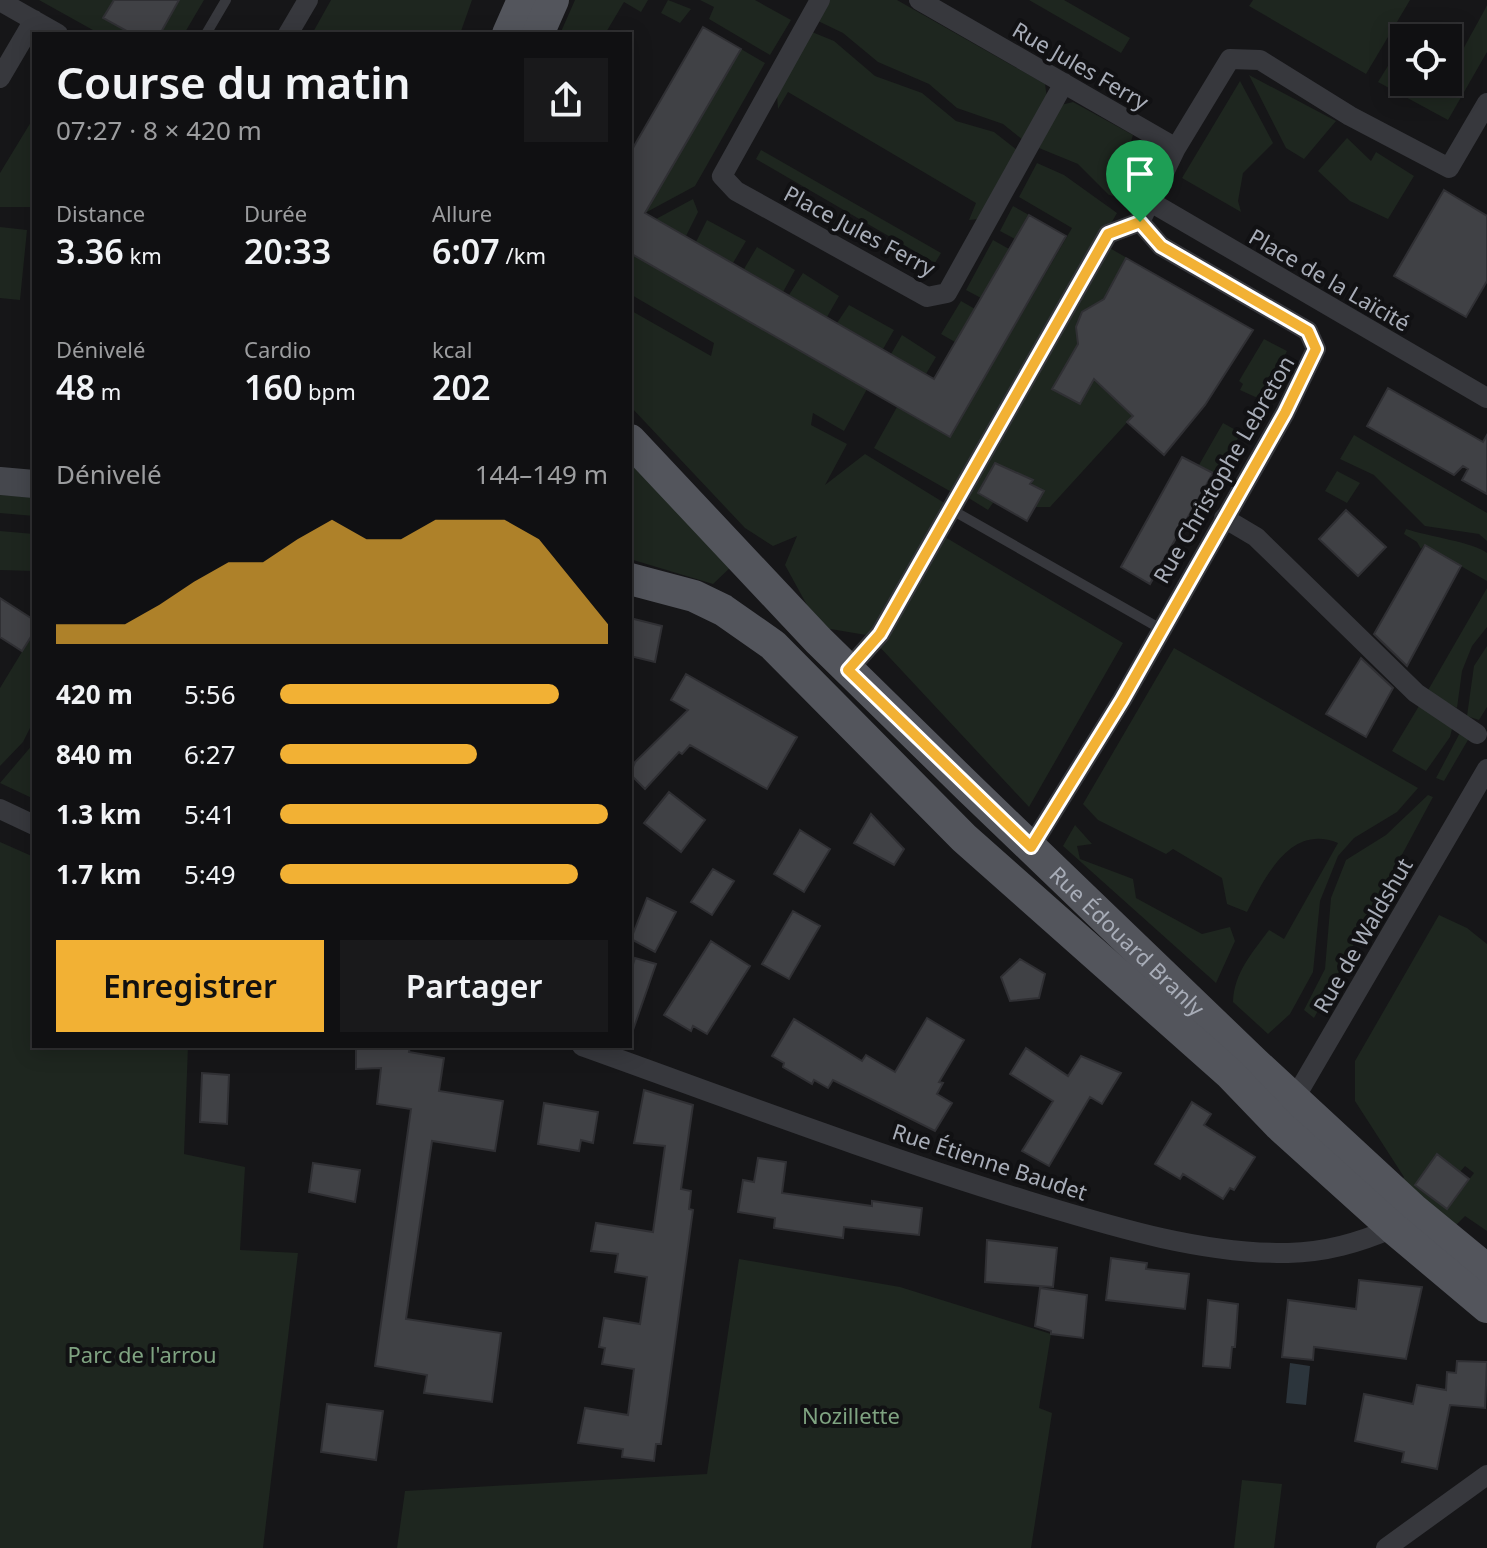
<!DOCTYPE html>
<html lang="fr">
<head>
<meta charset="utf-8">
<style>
  :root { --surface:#101012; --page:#19191b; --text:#f1f3f6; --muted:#9c9d9f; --line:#303032; --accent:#f2b134 }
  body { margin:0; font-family:"Noto Sans",sans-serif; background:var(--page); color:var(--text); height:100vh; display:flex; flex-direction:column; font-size:30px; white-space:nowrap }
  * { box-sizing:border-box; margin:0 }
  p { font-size:26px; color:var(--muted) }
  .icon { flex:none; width:44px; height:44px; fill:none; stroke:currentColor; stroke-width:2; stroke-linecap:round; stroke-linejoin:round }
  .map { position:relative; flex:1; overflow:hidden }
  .details { position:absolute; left:32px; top:32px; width:600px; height:1016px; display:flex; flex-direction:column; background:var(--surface); border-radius:0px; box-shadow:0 4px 20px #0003,0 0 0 2px var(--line) }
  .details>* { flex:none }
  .fabs { position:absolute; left:1390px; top:24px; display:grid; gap:16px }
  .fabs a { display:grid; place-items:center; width:72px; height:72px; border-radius:0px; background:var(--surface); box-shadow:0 4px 20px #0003,0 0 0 2px var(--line); font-size:40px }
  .pin { position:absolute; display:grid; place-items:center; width:68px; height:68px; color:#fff; margin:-82px -34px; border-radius:50% 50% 50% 0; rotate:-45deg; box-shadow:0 0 8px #0007 }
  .pin .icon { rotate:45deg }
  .round { display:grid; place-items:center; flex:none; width:84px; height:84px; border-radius:0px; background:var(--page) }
  .overview { display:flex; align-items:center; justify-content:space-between; height:136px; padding:0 24px }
  h1 { font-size:44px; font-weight:600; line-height:60px }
  .figures { display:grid; grid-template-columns:repeat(3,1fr); gap:12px; height:136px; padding:8px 24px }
  .figures div { display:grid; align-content:center }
  .figures b { font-size:34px; font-weight:600 }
  .figures small { font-size:22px; font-weight:400 }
  .figures p { font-size:22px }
  .chart { height:224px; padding:16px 24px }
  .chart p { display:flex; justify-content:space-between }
  .chart svg { width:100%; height:144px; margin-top:8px; fill:var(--accent); opacity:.7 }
  .primary-button { display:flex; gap:16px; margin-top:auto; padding:16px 24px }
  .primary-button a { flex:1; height:92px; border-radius:0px; background:var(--accent); color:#111; font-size:32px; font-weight:600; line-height:92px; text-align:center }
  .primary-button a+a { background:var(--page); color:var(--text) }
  ul { padding:0 24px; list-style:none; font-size:26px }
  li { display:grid; grid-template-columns:128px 96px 1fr; align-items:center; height:60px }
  li i { height:20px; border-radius:10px; background:var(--accent) }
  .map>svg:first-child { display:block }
  .green { fill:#1e261f; fill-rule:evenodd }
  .water { fill:#2c353c }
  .building { fill:#404145; stroke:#303034; stroke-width:2 }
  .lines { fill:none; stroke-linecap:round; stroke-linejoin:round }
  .lane { stroke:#37383d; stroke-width:10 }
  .street { stroke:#37383d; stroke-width:20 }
  .secondary { stroke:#45474d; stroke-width:28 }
  .primary { stroke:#53555c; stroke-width:32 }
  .route-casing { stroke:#fff; stroke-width:16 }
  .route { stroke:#f2b134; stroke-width:10 }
  .labels { text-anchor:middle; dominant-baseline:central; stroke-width:8; stroke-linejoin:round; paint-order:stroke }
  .street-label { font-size:22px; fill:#a8adb8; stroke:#111113 }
  .park-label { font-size:22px; fill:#7fa381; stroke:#111113 }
</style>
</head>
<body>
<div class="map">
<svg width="1487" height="1548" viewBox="0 0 1487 1548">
  <rect width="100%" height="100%" fill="#161618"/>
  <path class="green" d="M39,0h75l-10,18 28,16h-32z
    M179,0h25l-20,34h-24z
    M331,0h141l-12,34h-148z
    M575,0h73l-7,12 -17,-10 -19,32h-45z
    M668,0l23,9 -11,14 -19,-10z
    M700,0h55l36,20 -21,35 -61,-36 5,-12z
    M830,0h67l148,84 2,14 -24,42 -20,-16 -46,-16 -28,-24 -51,-22 -35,-29 -25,-12z
    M1029,0h35l66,38 -9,15z
    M1253,0h157l-44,74 -117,-68z
    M1487,5v47l-39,68 -70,-38 26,-42v42h16l15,11 8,-11h5c0,-8 33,-64 39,-77z
    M812,32l22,9 41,35 47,17 34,28 38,11 23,18 -39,69 -9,1 7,-17 -188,-111 -10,17 -1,-15z
    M741,49l24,14 -70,123 -50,27z
    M1249,75l87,46 -32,38 -18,-11z
    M1240,81l33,62 -30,30 -5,28 3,11 -59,-34z
    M1073,102l60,33 -3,10 24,12 -25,42 -20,-4 -31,-31 -39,-16 22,-43z
    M34,117v90h-34v-34z
    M1347,138l24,23 5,-9 38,24 -26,43 -38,-18 -32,-30z
    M761,150l180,103 -6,10 -179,-104z
    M1037,163l27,12 53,38 -162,281 -81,-46 23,-41 53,30 122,-209 -53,-31z
    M693,199l5,13 -12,24 -30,-17z
    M1013,206l16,9 -14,24 -15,-8z
    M707,220l39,21 -13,22 -37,-21z
    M0,227l27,3 -7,70 -20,-2z
    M993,240l16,9 -28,49 -15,-8z
    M757,247l38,23 -12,22 -39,-23z
    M1108,247l19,11 -24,42 -21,12 -6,15 2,17 -25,45 27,15 14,-25 39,37 -83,91h-15l8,-15 -28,-21 -27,39 -21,-13z
    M630,253l237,136 -23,42 -31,-18 -2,12 36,19 -22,41 40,-31 81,50 -71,126 -9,5 -47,-8 -34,-62 12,-29 -24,10 -28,-18 -115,-122v-96l81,46 3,-13 -84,-49z
    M803,273l36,23 -12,21 -38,-22z
    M961,301l14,8 -20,33 -14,-8z
    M849,305l45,25 -11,19 -46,-26z
    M902,335l34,22 -10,17 -35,-20z
    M1264,339l23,12 -25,49 -22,-10 3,-6 -4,-3z
    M1223,423l18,10 -24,42 -18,-10z
    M1354,435l133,78v28l-8,-7 -54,-8 -51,-51 -34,-16z
    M630,460l104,104 -21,20 -83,-25z
    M1337,471l23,12 -13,20 -22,-12z
    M0,495l34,2v19l-34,-3z
    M1406,529c21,7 70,14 81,24v28l-63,-36 -3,4 -4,-7 -13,-8z
    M0,531l34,3v37l-34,-1z
    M945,537l178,106 -94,164 -152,-163z
    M1487,588v39l-15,19 -10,25 -5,37 -30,-16z
    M34,632v88l-11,22 -23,24v-78z
    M1487,646v61l-8,13 -12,-4 7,-50z
    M1174,648l244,140 -21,24 -43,26 -16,18 -18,45 -7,71 -23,42 -22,20 -35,-32c1,-29 19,-49 36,-72l15,9 54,-96c-48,-20 -73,35 -91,69l-20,-8 -5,-26 -49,-29 -7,5 -68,-34 -15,-16z
    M1422,701l32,20 -4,16 -24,34 -34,-20z
    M1463,727l9,6 -28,48 -8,-3z
    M34,743v56l-34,-16z
    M1428,795l5,2 -119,221 -10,-8 21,-41 6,-71 15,-38 40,-25z
    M1075,825l17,19 -15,2 3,13 53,20 3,19 66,36 28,-7 5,14 -19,42 -153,-137z
    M0,842l34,15v189h154l-4,108 61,13 -5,83 58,3 -35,295h-263z
    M1439,915l28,13 20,16v287l-22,-15 -16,16 -51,-46 6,-9 -49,-76v-40zM1437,1155l23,17 5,-6 9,7 -27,36 -32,-23z
    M739,1259l161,28 151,47 -12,74 13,5 -21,135h-634l8,-57 302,-17z
    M1242,1480l40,4 -8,64h-40z"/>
  <path class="water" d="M1290,1363l20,3 -4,39 -20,-2z"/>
  <path class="building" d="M114,0h65l-19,34h-28l-29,-16z
    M703,27l38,22 -96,164 289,166 95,-164 37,21 -116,201 -320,-184v-100z
    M1444,190l43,26v65l-21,36 -72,-41z
    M1126,258l127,72 -48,75 -41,50 -37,-33 6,-6 -39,-37 -14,25 -28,-15 26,-45 -2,-17 6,-15 22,-13z
    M1388,388l95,54 4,-7v59l-25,-14 6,-11 -5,-3 -9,9 -87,-49z
    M1182,457l31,16 -63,111 -29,-17z
    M995,463l38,17 -3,4 14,7 -17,30 -49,-28z
    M1346,510l40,37 -28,29 -39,-37z
    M1425,545l36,21 -54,100 -33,-32z
    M0,598l34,22v12l-12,19 -22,-14z
    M630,618l32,8 -7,36 -25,-6z
    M1361,658l32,30 -27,49 -40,-23z
    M686,674l111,63 -30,52 -77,-44 -8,9 -3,-2 -34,37 -15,-15 5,-12 53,-52 -17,-10z
    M669,792l36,28 -24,32 -37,-29z
    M871,814l33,35 -10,16 -40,-22z
    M800,830l30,19 -26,43 -30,-18z
    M713,869l21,12 -22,34 -21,-13z
    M647,898l29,14 -21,40 -24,-13z
    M793,911l27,15 -31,53 -27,-15z
    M711,941l39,25 -43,68 -14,-8 -2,5 -27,-16z
    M635,958l21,6 -23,66 -3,-56z
    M1020,959l25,15 -6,24 -29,3 -9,-24z
    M927,1018l37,22 -25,42 4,1 -6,11 15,9 -17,28 -102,-51 -5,8 -14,-8 -2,4 -29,-17 1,-4 -12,-7 22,-37 68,42 4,-6 29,17z
    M356,1046h54l-1,6 35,6 -5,33 64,10 -8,50 -63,-10 -26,178 95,14 -9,69 -68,-9 3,-18 -52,-9 36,-257 -34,-5 4,-36 -25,1z
    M1026,1048l42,28 13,-20 40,17 -19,31 -12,-7 -41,69 -27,-15 31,-50 -43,-27z
    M202,1073l27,2 -2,49 -27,-2z
    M644,1090l49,15 -12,84 10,2 -2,18 4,1 -32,234h-5l-2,17 -32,-4 1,-8 -45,-6 7,-35 43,7 6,-46 -32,-5 3,-16 -6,-1 5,-29 36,6 7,-47 -32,-5 3,-18 -27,-3 5,-28 57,9 12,-86 -31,-3z
    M1192,1102l19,12 -7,11 51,32 -21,33 -4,-2 -7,11 -40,-25 -3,5 -25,-15z
    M544,1103l54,9 -5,31 -12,-3 -2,11 -41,-7z
    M1437,1154l32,25 -22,30 -32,-24z
    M758,1158l28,4 -4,31 90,13v-5l50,7 -3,27 -75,-8 -1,11 -69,-10 1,-10 -37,-6 5,-32 11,2z
    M313,1163l47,7 -5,32 -46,-10z
    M987,1240l70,8 -4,39 -68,-5z
    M1111,1258l36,5 -1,6 43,5 -4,35 -79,-9z
    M1359,1280l63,7 -16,72 -92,-12 -1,13 -31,-3 6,-57 68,9z
    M1040,1288l47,7 -4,43 -32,-4v-3l-16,-5z
    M1208,1300l30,4 -3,43h-3l-2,21 -27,-2z
    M1457,1361l30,1 -2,46 -35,-3 -13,64 -35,-7 2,-10 -49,-11 9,-47 49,10 4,-19 29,5 1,-18 9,1z
    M327,1404l56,7 -7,49 -55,-8z"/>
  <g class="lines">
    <path class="lane" d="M206,34l20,-34
      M952,510l209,119"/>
    <path class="street" d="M820,0l-98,176 14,15 191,106 20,-4 117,-210
      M919,0l257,148
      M0,1l58,33
      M288,34l20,-34
      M0,78l34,-58
      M1149,201l338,197
      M1224,518l32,19 160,156 61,41
      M848,670l32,-36 228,-400 32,-12
      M0,809l34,16
      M1031,847l91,-147 163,-287 31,-64 -8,-18 -147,-85 -21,-24 36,-74 54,-89 30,1 90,56 99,52 38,-65
      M582,1046c148,53 295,109 446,155 83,25 172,53 260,52 38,-1 70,-10 105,-25
      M1289,1108l198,-339
      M1386,1548l101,-73"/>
    <path class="secondary" d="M0,481l34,3"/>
    <g class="primary">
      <path d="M508,34l15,-34"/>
      <path d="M538,34l15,-34"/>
      <path id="s1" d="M630,440l188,200 150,147 287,276 158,146 74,61"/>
      <path d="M630,579l64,17 29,14 50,35 191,193 265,235 50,52 114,103 94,79"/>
    </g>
  </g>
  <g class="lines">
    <g class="route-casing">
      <path id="route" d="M1140,222l21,24 147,85 8,18 -31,64 -163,287 -91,147 -183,-177 32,-36 228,-400z"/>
    </g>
    <use href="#route" class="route"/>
  </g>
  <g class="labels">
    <g class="street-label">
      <text transform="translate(1081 65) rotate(30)">Rue Jules Ferry</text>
      <text transform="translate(860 230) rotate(28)">Place Jules Ferry</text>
      <text transform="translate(1330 279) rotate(30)">Place de la Laïcité</text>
      <text transform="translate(1223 469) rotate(-60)">Rue Christophe Lebreton</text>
      <text transform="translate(1362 935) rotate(-60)">Rue de Waldshut</text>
      <text stroke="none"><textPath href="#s1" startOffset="706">Rue Édouard Branly</textPath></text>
      <text transform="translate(990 1161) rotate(18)">Rue Étienne Baudet</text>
    </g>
    <g class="park-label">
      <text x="142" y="1354">Parc de l'arrou</text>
      <text x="851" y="1415">Nozillette</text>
    </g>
  </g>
</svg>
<div class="fabs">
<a><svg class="icon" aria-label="locate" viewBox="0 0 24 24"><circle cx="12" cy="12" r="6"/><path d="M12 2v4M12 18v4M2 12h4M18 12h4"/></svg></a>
</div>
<div class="pin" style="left:1140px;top:222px;background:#1e9e55"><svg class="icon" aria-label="arrive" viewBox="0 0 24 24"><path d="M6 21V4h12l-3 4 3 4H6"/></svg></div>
<section class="details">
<div class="overview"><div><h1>Course du matin</h1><p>07:27 · 8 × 420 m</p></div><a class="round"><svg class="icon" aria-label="share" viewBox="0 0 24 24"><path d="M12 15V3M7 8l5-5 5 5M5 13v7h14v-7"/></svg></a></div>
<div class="figures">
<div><p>Distance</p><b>3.36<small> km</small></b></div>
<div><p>Durée</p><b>20:33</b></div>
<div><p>Allure</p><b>6:07<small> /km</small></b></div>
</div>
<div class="figures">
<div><p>Dénivelé</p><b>48<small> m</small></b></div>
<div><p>Cardio</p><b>160<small> bpm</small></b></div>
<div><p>kcal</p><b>202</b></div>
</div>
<div class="chart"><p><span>Dénivelé</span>144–149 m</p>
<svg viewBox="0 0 160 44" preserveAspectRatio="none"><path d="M0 44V38L10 38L20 38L30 32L40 25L50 19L60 19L70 12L80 6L90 12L100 12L110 6L120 6L130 6L140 12L150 25L160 38V44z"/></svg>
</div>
<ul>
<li><b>420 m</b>5:56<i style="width:85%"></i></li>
<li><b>840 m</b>6:27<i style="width:60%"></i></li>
<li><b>1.3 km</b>5:41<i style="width:100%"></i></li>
<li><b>1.7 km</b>5:49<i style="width:91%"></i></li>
</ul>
<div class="primary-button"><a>Enregistrer</a><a>Partager</a></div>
</section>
</div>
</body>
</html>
